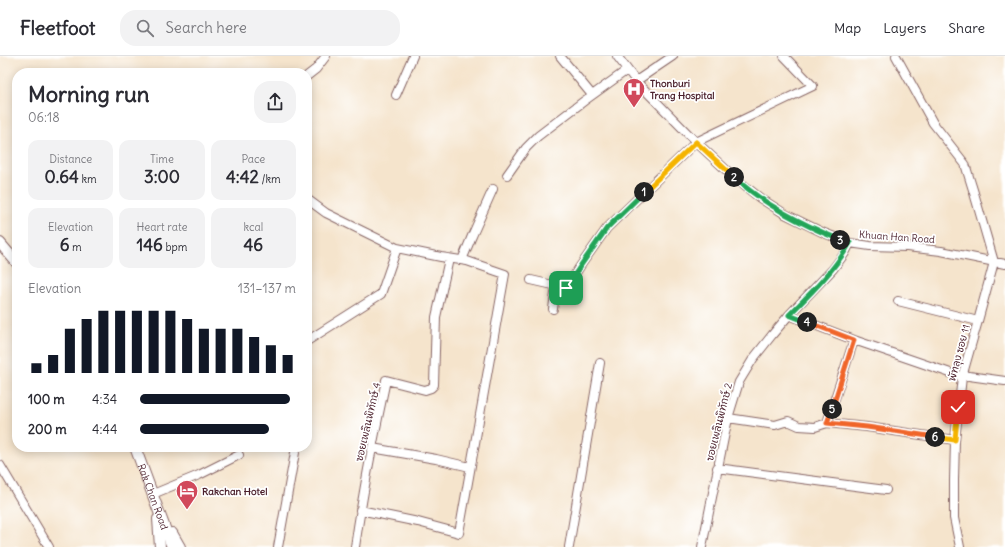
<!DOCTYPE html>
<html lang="en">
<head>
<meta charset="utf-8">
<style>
  :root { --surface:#fff; --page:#f2f2f3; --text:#2b2b33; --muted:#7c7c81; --line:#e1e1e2; --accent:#111827 }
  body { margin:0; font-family:Delius,"Playpen Sans Thai",sans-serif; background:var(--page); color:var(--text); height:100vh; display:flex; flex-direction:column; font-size:15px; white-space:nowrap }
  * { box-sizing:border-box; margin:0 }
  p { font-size:13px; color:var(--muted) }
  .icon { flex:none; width:22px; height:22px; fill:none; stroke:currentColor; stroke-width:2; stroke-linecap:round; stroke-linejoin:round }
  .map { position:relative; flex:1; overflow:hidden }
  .panel { position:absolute; left:12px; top:12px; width:300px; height:384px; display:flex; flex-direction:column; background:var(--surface); border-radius:16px; box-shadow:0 2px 10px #0003 }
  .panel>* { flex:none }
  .pin { position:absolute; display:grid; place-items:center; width:34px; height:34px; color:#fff; margin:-17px; border-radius:8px; box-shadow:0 2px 6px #0006 }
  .km { position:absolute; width:20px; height:20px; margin:-10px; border-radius:50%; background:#222; color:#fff; font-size:11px; line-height:20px; text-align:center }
  .round { display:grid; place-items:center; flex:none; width:42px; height:42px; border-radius:16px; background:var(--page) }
  .headline { display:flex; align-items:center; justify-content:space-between; height:68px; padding:0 16px }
  h1 { font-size:22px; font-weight:800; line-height:30px }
  .metrics { display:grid; grid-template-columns:repeat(3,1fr); gap:6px; height:68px; padding:4px 16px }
  .metrics div { display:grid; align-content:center; border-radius:10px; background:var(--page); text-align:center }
  .metrics b { font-size:17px; font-weight:800 }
  .metrics small { font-size:11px; font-weight:400 }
  .metrics p { font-size:11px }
  .chart { height:112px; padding:8px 16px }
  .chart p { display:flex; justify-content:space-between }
  .chart svg { width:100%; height:72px; margin-top:4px; stroke:var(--accent); stroke-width:6 }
  ul { padding:0 16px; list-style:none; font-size:13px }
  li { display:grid; grid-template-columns:64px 48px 1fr; align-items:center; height:30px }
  li i { height:10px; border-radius:5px; background:var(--accent) }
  header { display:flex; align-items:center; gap:24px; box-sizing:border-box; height:56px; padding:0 20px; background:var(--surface); border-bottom:1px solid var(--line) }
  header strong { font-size:19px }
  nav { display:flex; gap:22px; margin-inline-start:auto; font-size:14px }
  .search { width:280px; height:36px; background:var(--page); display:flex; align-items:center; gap:10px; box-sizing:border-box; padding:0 14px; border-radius:16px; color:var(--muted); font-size:15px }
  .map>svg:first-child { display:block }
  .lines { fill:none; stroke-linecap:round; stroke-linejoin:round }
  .minor-casing { stroke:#866463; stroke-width:10 }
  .major-casing { stroke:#866463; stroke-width:12 }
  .minor { stroke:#fff; stroke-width:8 }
  .major { stroke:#fff; stroke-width:10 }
  .split-1-casing { stroke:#fff; stroke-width:8 }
  .split-2-casing { stroke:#fff; stroke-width:8 }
  .split-3-casing { stroke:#fff; stroke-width:8 }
  .split-4-casing { stroke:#fff; stroke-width:8 }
  .split-5-casing { stroke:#fff; stroke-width:8 }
  .split-6-casing { stroke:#fff; stroke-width:8 }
  .split-7-casing { stroke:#fff; stroke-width:8 }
  .split-1 { stroke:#22a559; stroke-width:5 }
  .split-2 { stroke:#f5b400; stroke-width:5 }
  .split-3 { stroke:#22a559; stroke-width:5 }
  .split-4 { stroke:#22a559; stroke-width:5 }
  .split-5 { stroke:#f0652b; stroke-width:5 }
  .split-6 { stroke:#f0652b; stroke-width:5 }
  .split-7 { stroke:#f5b400; stroke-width:5 }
  .labels { text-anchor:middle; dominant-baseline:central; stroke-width:3.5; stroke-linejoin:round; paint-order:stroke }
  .poi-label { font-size:10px; font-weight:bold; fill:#4a1f2b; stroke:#fff; text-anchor:start }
  .street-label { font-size:10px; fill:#4a1f2b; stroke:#fff }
</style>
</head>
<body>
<header>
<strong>Fleetfoot</strong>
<div class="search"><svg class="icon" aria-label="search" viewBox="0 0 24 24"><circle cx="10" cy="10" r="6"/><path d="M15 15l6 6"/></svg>Search here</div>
<nav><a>Map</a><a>Layers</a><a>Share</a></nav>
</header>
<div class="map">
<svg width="1005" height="491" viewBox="0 0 1005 491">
  <rect width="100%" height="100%" fill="#fff"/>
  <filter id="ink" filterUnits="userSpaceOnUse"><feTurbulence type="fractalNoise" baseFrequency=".025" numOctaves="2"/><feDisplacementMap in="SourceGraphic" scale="8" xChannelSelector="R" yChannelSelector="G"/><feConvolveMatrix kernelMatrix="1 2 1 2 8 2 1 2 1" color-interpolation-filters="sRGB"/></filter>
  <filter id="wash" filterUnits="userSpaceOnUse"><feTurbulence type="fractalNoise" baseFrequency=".012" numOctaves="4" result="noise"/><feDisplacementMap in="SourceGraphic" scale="16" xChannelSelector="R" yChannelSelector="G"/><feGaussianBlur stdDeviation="0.9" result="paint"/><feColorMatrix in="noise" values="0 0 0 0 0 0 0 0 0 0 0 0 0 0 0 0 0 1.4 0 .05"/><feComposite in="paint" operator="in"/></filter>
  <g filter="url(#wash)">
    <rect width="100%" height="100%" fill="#f5e4cc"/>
  </g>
  <g filter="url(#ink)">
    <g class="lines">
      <g class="minor-casing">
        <path id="minor" d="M560,0l32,39
          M617,0l19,25 60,61 40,37 24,19 25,16 39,19 26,10 20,3 37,1 34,4 64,13
          M896,0l37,67 32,41 9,29 20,69 -16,59 -16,56 -7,63 -1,40v38l6,29
          M307,20l9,-7 10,-13
          M636,25l37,-25
          M396,39l17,-39
          M507,119l19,-27 12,-12 46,-35 43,-31
          M307,143l19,14 71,35 44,9 26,4 38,13 -46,259 -41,-11 -58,-12
          M462,204l10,-24 21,-47
          M531,224l35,8 15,-23 26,-37 89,-86 117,-56 -29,-30
          M898,245l80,20
          M553,253l3,-23
          M789,259l65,25 108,37
          M307,285l74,-47 16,-46
          M962,319l43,6
          M728,362l47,7 13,-4 11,5 16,1 12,-4 40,4 88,13
          M827,367l27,-83
          M372,392l64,11 34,8
          M0,409l49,82
          M717,412l169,22
          M153,438l46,-19 40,-20
          M278,491l18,-100
          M355,491c8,-56 19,-111 31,-167l39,10 6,-2 3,-3 2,-68 13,-58
          M569,491l31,-184
          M702,491l26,-129 11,-36 14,-23 19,-24 17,-20 44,-46 12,-16 5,-10"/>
      </g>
      <g class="major-casing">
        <g id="major">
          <path d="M0,187l17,20"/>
          <path id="s1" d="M135,391l37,100"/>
          <path d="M158,463l2,28"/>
          <path d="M172,477l8,14"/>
        </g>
      </g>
      <use href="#minor" class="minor"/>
      <use href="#major" class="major"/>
    </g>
  </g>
  <g class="lines" filter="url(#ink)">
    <g class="split-1-casing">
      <path id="split-1" d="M566,232l15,-23 26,-37 37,-36"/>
    </g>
    <g class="split-2-casing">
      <path id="split-2" d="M644,136l52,-50 38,35"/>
    </g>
    <g class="split-3-casing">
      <path id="split-3" d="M734,121c30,28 68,47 106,63"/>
    </g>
    <g class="split-4-casing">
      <path id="split-4" d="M807,266l-18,-7c22,-22 45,-44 61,-72l-10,-3"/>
    </g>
    <g class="split-5-casing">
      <path id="split-5" d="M807,266l47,18 -22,69"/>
    </g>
    <g class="split-6-casing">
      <path id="split-6" d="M832,353l-5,14 40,4 68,10"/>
    </g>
    <g class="split-7-casing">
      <path id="split-7" d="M935,381l20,3 3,-33"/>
    </g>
    <use href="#split-1" class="split-1"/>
    <use href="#split-2" class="split-2"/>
    <use href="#split-3" class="split-3"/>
    <use href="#split-4" class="split-4"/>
    <use href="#split-5" class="split-5"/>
    <use href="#split-6" class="split-6"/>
    <use href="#split-7" class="split-7"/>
  </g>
  <defs>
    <g id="hospital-pin" transform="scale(1.15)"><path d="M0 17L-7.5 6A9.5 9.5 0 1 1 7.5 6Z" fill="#d1495b" stroke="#fff"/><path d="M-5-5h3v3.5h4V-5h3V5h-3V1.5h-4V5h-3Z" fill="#fff"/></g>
    <g id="hotel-pin" transform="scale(1.15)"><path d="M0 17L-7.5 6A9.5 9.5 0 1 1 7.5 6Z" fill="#d1495b" stroke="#fff"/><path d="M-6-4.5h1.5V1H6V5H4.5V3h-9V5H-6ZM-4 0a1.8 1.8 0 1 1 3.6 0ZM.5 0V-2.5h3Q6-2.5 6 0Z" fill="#fff"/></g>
  </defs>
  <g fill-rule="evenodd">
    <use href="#hospital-pin" x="634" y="33"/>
    <use href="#hotel-pin" x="187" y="435"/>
  </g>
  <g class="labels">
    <g class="poi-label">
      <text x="650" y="27">Thonburi<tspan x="650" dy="12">Trang Hospital</tspan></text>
      <text x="202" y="435">Rakchan Hotel</text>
    </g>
    <g class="street-label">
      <text transform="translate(897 181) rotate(4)">Khuan Han Road</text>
      <text transform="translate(959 297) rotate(-75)">พัทลุง ซอย 11</text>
      <text transform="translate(368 366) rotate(-77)">ซอยเพลินพิทักษ์ 4</text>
      <text transform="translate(719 366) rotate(-76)">ซอยเพลินพิทักษ์ 2</text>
      <text stroke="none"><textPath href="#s1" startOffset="53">Rak Chan Road</textPath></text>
    </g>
  </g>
</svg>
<div class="pin" style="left:566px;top:232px;background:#1e9e55"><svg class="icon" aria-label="arrive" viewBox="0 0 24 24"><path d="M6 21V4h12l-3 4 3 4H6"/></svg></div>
<div class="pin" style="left:958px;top:351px;background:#d93025"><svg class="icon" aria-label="check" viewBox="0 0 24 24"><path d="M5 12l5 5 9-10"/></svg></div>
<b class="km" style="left:644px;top:136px">1</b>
<b class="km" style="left:734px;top:121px">2</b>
<b class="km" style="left:840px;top:184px">3</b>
<b class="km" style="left:807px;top:266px">4</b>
<b class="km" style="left:832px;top:353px">5</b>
<b class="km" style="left:935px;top:381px">6</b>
<section class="panel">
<div class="headline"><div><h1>Morning run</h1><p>06:18</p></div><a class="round"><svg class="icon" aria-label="share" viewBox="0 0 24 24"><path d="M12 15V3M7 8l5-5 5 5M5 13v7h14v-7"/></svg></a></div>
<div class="metrics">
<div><p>Distance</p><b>0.64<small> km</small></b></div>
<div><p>Time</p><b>3:00</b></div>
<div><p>Pace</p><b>4:42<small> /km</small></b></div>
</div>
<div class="metrics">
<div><p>Elevation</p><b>6<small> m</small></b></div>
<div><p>Heart rate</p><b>146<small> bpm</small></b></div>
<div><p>kcal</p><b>46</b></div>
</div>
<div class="chart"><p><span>Elevation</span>131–137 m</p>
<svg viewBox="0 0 160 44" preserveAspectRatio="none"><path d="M5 44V38M15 44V33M25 44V17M35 44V11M45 44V6M55 44V6M65 44V6M75 44V6M85 44V6M95 44V11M105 44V17M115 44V17M125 44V17M135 44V22M145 44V27M155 44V33"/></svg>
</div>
<ul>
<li><b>100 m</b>4:34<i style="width:96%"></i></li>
<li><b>200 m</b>4:44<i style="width:83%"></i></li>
</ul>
</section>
</div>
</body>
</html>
